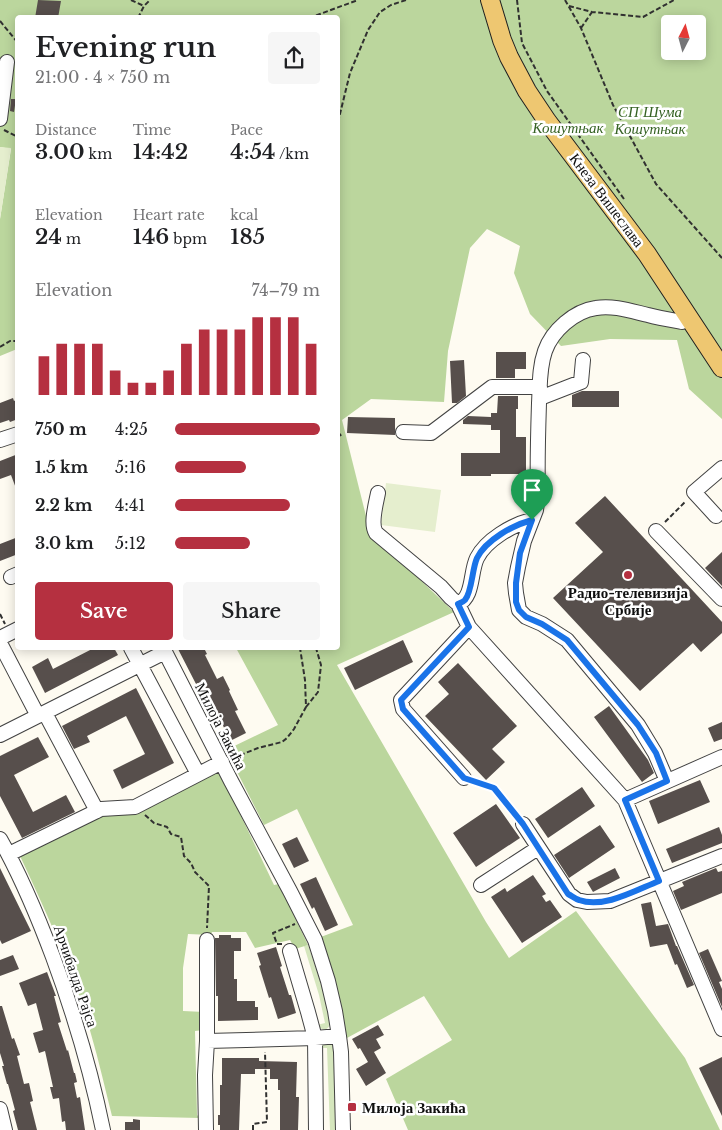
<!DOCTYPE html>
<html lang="en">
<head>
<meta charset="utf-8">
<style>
  :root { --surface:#fff; --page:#f6f6f6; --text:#202124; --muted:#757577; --accent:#b53040 }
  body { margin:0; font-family:"Libre Baskerville",serif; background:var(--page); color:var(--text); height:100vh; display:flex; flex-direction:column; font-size:19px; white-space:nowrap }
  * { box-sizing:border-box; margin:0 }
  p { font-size:16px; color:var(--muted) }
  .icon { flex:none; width:28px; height:28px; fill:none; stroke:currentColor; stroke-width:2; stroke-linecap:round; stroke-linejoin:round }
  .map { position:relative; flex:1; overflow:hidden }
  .sheet { position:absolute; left:15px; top:15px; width:325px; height:635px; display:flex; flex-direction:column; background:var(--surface); border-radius:5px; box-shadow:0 2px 12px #0003 }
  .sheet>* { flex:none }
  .needle { width:32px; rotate:6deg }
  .buttons { position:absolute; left:661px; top:15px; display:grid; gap:10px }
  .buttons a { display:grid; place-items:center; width:45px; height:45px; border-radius:5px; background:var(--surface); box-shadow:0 2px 12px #0003; font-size:25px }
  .pin { position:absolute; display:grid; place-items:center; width:42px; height:42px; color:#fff; margin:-51px -21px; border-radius:50% 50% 50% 0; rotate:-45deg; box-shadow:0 0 5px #0007 }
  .pin .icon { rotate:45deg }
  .round { display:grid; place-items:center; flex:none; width:52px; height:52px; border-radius:5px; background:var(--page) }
  .summary { display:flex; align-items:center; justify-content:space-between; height:85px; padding:0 20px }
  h1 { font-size:28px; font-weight:600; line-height:38px }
  .metrics { display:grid; grid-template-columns:repeat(3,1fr); gap:8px; height:85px; padding:5px 20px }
  .metrics div { display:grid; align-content:center }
  .metrics b { font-size:21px; font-weight:600 }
  .metrics small { font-size:14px; font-weight:400 }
  .metrics p { font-size:14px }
  .chart { height:140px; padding:10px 20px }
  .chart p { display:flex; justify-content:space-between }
  .chart svg { width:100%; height:90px; margin-top:5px; stroke:var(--accent); stroke-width:6 }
  .button { display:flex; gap:10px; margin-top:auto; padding:10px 20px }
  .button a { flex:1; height:58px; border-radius:5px; background:var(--accent); color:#fff; font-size:20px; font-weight:600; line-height:58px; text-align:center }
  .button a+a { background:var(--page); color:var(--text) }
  ul { padding:0 20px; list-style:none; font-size:16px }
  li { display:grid; grid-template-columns:80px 60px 1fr; align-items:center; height:38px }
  li i { height:12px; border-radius:6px; background:var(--accent) }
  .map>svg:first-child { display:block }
  .green { fill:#d5e6bd }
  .forest { fill:#bbd69d; fill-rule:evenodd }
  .pitch { fill:#e5eece }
  .building { fill:#574f4c }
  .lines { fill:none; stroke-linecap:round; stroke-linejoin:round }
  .minor-casing { stroke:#424242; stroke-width:16 }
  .major-casing { stroke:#202020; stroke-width:20 }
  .path { stroke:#313131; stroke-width:2; stroke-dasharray:5 2.5; stroke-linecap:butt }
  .minor { stroke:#fff; stroke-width:14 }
  .major { stroke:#eec771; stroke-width:18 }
  .route-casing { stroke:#fff; stroke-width:10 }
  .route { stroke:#1a73e8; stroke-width:6 }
  .poi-dot { fill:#b53040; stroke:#fff; stroke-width:2 }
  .labels { text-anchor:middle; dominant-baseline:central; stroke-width:5; stroke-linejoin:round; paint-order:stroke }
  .park-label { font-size:15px; font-style:italic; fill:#356223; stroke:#fff }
  .street-label { font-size:15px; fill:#0f0f0f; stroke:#fff }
  .poi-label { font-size:15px; font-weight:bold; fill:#0f0f0f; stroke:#fff }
</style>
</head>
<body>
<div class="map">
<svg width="722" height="1130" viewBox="0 0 722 1130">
  <rect width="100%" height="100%" fill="#fefbf1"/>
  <path class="green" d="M308,945l14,42 9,33c0,9 -8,13 -14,5l8,-2 -6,-28 -15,-49z
    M320,1043h11l2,3 4,84h-7l-3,-82h-7z"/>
  <path class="forest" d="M0,0h722v419l-33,-30 -12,-49 -67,-1 -49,7 -31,-32 -16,-41 6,-27 -33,-17 -17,19 -22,103 -4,51 -73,-3 -29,21 28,112 84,80 -117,53 149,257 23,36 67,-47 109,147 35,72h-312l-22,-51 66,-39 -28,-44 -77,42c-6,-36 -17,-66 -29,-100l35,-13 -56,-116 -33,16 -38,-75 52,-25 -42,-77h102v-630h-320l-1,331 -17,7v-137l11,-70 -11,-2zM670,24h28v27h-28z
    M215,773h3l4,3 52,109 5,-1 29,61 -13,4 -5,-9 -35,8 -9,-16h-34l-1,3 -23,-1 -5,34v43l21,1v18l-9,1 2,84 3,3 -88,-2c-7,-27 -13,-55 -21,-82 -17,-62 -44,-120 -71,-178l65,-33 26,-11 32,-1z"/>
  <path class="pitch" d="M0,147l11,1 -11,71z
    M386,483l55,7 -6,42 -54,-7z"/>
  <path class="building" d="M38,0l23,1 -3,17h-23z
    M11,99h5l-2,13 -4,-1z
    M496,352h30v17h-11v9h-19z
    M464,360l2,36 -9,7h-5l-2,-42z
    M582,391h37v16h-47v-12z
    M498,396h20v13h-2v28h10v37h-35v2h-30v-23h39v-23h-9v-5l-28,-1v-4l5,-4 23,1v-4h6z
    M13,398l1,3 4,-2v20l-8,3 -1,-2 -9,3v-20z
    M348,417l47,1v17l-48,-2z
    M18,454v37h-1l-6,-16 -11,4v-18z
    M605,496l117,126v11l-21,19 -8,-9 -53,48 -87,-93 50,-46 -28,-29z
    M18,537v17l-18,7v-17z
    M722,552v34l-17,-18z
    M403,640l10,22 -58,28 -11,-22z
    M94,648h20l4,7 -73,38 -13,-26 16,-9 5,11z
    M183,648h21l3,6 -2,1 12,24 6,-3 7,14 -1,1 9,19 -3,1 11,22 -16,8 -10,-22 -5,2 -17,-38 -2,1 -18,-35z
    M458,663l59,63 -25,23 13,13 -19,18 -61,-64 24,-22 -11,-12z
    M136,688l38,75 -52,26 -9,-19 32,-16 -19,-38 -39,20 3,6 -16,7 -12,-23z
    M609,706l39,54 6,13 -12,9 -48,-65z
    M722,722v17l-8,3 -6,-14z
    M38,737l11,20 -35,18 19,37 33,-17 9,17 -53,26 -22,-42v-40z
    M700,780l10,22 -52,22 -9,-23z
    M582,787l13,19 -47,32 -13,-19z
    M496,804l24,34 -44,29 -23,-34z
    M600,825l15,22 -46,31 -15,-23z
    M719,827l3,8v8l-50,20 -6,-14z
    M297,837l12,24 -15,7 -12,-24z
    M0,868l31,63 -29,13 -2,-4z
    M615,868l5,10 -27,14 -6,-10z
    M716,868l2,4 4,-1v22l-41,17 -8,-19 11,-5 -2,-4z
    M533,875l13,19 -4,2 4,6 4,-2 12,17 -40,26 -31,-46 14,-9 2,4z
    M316,877l22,48 -13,6 -11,-24 -2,2 -12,-25z
    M651,902l5,24 12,-2 8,22h1l17,39 -7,3 -10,-24 -2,1 -8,-21 -17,3 -9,-43z
    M219,935h12v3h10v13h-7v28h3v22h18v6h3v13l-40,1v-25h-2l-1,-58h4z
    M276,947l6,19 -2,1 9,28h2l5,18 -18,6 -7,-22 -2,1 -10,-32 2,-1 -4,-12z
    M708,949l14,32 -3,1 3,7v18l-23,-54z
    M13,955l6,14 -19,7v-16z
    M47,972l9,24h-2l7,26 -3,1 9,28 1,-1 6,23h1l2,9 -3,1 3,15 3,-1 5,33h-19l-1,-9 -3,1 -3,-24 -6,1 -3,-12h3l-8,-36 -6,2 -6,-20 10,-3 -7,-27 -8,3 -9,-23z
    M0,1006h2l10,33 2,-1 6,17 -3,1 7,28 5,-1 4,18 -3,1 7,28h-19l-5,-19 2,-1 -7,-26h-1l-5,-18h2l-4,-13z
    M378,1025l6,10 -8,4 5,9 -7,4 12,21 -20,13 -10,-17 12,-7 -8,-14 -2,1 -6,-10z
    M722,1057v59l-23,-48z
    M222,1058h37v3l38,1 -1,35h3l-1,33h-18v-40h-2v-11h-8v-10h-15v5h-14l-2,56h-19v-5h-2v-10h2v-30h2z
    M133,1119l7,1v10h-15v-8h8z"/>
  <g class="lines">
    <g class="minor-casing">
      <path id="minor" d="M0,119l7,-57
        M540,398l41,-16 2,-22
        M403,432l28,1 61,-46h48
        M0,440l18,-6
        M378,493c-2,11 -8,31 -2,40l65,54 10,11 7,6c16,-7 12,-32 19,-46 9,-18 35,-33 54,-38
        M716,516l-22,-24 28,-24
        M656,531l66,68
        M11,577l7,-3
        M458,604l11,23
        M0,641l2,-4 16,-8
        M0,643l38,73
        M131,648l67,126
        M163,648l68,133 59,110 25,49 13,41 7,30 4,25 2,16 2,78
        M45,713l52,98
        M0,735l165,-83
        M464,778l-61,-69 -2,-9 68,-73 156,173 97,-43
        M667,781l-12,-28 -17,-28 -71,-85 -25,-16 -16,-7 -7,-7 -3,-17 -1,-10 3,-16 6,-26 12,-31 2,-15c-1,-31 0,-61 1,-92 1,-17 0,-35 6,-52 7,-20 29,-40 51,-43 17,-3 35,3 52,7 11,3 23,5 34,7l7,-4
        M625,800l97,229
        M523,824l46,70 8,6 10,2 23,-1 112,-45
        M0,839c21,37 38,78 53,118 21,57 38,114 50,173
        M9,854l92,-45 34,-2 87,-45
        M481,885l57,-37
        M290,951l18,61 7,26 1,92
        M207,1041l108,-3 24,-2
        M0,1109l5,21
        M206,1130l-1,-55 2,-34v-101"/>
    </g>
    <g class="major-casing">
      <path id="major" d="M490,0l12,40 7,17 18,34 20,30 100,133 75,114"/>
    </g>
    <path class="path" d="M131,0l13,6
      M517,0l5,43 25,48 77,108
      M565,0l16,28 32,77 43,79 66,74
      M569,6l23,6 51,5 31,-17
      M138,18l6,-12 6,-6
      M309,18l49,-18
      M0,21l18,22
      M581,28l11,-16
      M338,122l12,-49 18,-43 12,-18 11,-7 15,-5
      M4,130l14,7
      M0,347l10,-6h8
      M338,432l4,5
      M665,522l21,-21
      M0,614l5,10
      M306,707l12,-15 3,-27 -5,-17
      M233,758l25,-10 24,-6 5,-4 7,-9 12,-22 -1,-27 -5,-32
      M476,782l18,6 22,28
      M145,815l9,8 13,4 4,7 10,3 3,19 7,7 4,9 14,14 -2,42
      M282,944h-5l-4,-11 22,-9
      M253,1130v-6l14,-2 -2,-70"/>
    <use href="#minor" class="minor"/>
    <use href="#major" class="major"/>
  </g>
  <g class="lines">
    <g class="route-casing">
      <path id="route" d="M532,520l-12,33 -4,30v19l3,8 7,7 16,7 25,16 71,85 18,28 11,28 -42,19 34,81c-23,9 -55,28 -80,19 -4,-1 -7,-4 -11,-6l-45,-70 -29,-36 -30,-10 -61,-69 -2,-9 68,-73 -11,-23c2,-1 5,-2 7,-4 7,-8 7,-31 12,-42 9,-18 36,-33 55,-38z"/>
    </g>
    <use href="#route" class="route"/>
  </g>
  <g class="poi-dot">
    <circle cx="628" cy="575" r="5"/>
    <rect x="347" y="1102" width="10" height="10" rx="2.5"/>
  </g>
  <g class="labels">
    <g class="park-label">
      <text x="650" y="111">СП Шума<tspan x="650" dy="17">Кошутњак</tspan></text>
      <text x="568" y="127">Кошутњак</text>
    </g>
    <g class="street-label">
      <text transform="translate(607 200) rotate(53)">Кнеза Вишеслава</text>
      <text transform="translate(221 726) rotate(63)">Милоја Закића</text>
      <text transform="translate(76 976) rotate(71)">Арчибалда Рајса</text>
    </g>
    <g class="poi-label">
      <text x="628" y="592">Радио-телевизија<tspan x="628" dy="17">Србије</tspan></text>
      <text x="362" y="1107" text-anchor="start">Милоја Закића</text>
    </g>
  </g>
</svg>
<div class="buttons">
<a><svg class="needle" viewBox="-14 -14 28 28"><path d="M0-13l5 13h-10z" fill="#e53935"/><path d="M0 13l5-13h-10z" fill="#757577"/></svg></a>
</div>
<div class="pin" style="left:532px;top:520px;background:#1e9e55"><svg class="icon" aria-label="arrive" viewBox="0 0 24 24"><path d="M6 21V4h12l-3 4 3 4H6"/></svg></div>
<section class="sheet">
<div class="summary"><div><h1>Evening run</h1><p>21:00 · 4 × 750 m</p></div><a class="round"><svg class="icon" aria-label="share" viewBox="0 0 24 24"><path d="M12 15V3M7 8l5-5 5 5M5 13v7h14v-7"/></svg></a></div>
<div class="metrics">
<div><p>Distance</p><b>3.00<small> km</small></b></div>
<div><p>Time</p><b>14:42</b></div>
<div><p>Pace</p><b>4:54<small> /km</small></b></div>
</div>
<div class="metrics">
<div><p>Elevation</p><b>24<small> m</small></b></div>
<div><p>Heart rate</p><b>146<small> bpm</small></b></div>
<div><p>kcal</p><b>185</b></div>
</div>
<div class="chart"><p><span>Elevation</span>74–79 m</p>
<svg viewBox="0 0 160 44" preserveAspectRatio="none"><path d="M5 44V25M15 44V19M25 44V19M35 44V19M45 44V32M55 44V38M65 44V38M75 44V32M85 44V19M95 44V12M105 44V12M115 44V12M125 44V6M135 44V6M145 44V6M155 44V19"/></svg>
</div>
<ul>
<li><b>750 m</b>4:25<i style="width:100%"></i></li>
<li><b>1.5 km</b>5:16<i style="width:49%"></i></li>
<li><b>2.2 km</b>4:41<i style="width:79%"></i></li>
<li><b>3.0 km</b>5:12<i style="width:52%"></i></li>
</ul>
<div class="button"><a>Save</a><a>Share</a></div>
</section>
</div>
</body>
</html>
